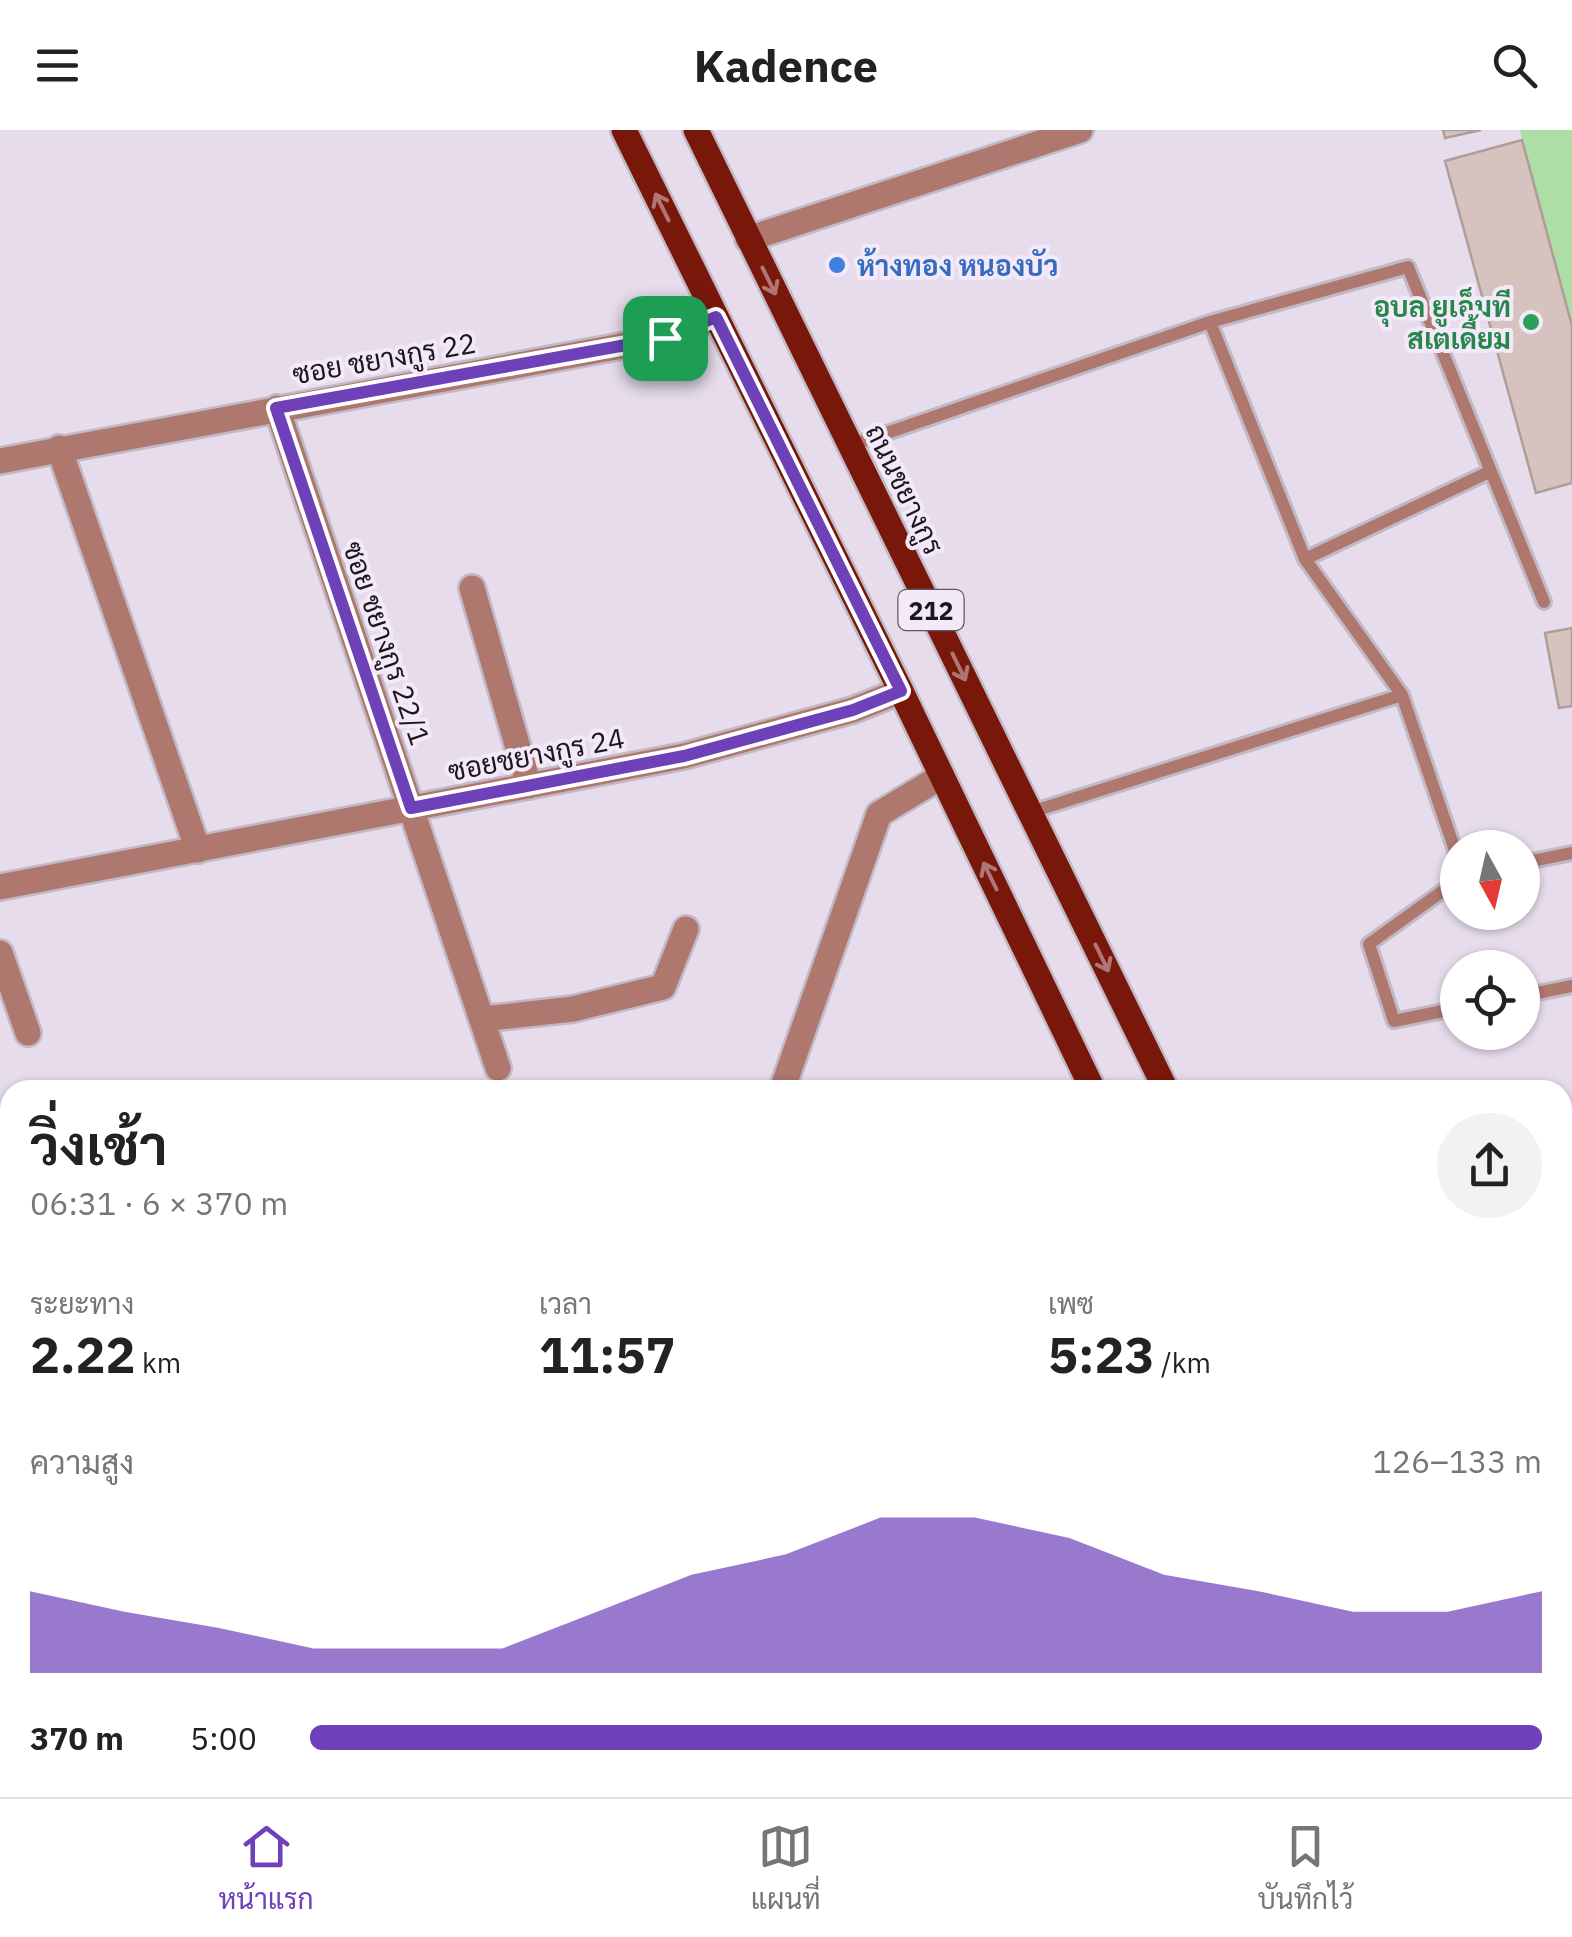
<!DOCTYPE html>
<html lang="th">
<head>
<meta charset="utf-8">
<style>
  :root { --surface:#fff; --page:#f2f2f2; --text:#222; --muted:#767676; --line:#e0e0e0; --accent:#6e41b9 }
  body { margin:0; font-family:"IBM Plex Sans",Sarabun,sans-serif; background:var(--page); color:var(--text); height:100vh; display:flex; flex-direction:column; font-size:38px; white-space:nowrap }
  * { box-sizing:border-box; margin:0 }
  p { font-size:32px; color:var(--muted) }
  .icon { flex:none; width:55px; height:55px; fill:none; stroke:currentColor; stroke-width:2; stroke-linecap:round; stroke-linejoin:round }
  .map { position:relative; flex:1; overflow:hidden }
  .drawer { position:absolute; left:0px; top:950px; width:1572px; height:718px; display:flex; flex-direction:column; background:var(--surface); border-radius:30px 30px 0 0; box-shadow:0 2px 8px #0004 }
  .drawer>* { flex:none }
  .needle { width:65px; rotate:172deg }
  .tools { position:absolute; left:1440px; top:700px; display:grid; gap:20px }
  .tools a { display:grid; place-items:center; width:100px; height:100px; border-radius:50%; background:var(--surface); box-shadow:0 2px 8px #0004; font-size:50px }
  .pin { position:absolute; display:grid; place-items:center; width:85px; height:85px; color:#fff; margin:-42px; border-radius:20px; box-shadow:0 5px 15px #0006 }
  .round { display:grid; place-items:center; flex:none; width:105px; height:105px; border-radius:52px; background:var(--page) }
  .headline { display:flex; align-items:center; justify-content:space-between; height:170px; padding:0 30px }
  h1 { font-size:55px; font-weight:700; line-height:75px }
  .metrics { display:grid; grid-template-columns:repeat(3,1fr); gap:15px; height:170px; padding:10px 30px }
  .metrics div { display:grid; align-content:center }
  .metrics b { font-size:50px; font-weight:700 }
  .metrics small { font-size:28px; font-weight:400 }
  .metrics p { font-size:28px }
  .chart { height:280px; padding:20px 30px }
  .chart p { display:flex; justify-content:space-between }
  .chart svg { width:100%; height:180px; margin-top:10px; fill:var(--accent); opacity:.7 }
  ul { padding:0 30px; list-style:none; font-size:32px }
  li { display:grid; grid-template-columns:160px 120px 1fr; align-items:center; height:75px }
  li i { height:25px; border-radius:12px; background:var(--accent) }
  header { display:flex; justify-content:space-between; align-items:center; height:130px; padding:0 30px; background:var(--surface); font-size:45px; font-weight:700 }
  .tabs { display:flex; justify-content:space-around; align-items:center; height:140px; border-top:2px solid var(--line); background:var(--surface); font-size:28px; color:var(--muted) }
  .tabs a { display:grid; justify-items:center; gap:5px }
  .tabs .on { color:var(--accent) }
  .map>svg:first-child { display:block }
  .green { fill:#acdea6 }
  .building { fill:#d6c2be; stroke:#b09d99; stroke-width:2.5 }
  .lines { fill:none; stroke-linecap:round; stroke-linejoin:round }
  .service-casing { stroke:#c1b9c6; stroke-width:18 }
  .minor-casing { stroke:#c1b9c6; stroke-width:30 }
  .tertiary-casing { stroke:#c1b9c6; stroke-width:30 }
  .primary-casing { stroke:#c1b9c6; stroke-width:30 }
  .service { stroke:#af786e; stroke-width:12 }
  .minor { stroke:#af786e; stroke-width:25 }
  .tertiary { stroke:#af786e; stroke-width:25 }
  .primary { stroke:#79180a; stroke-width:25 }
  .oneway { stroke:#b07676 }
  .route-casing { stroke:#fff; stroke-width:20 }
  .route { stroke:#6e41b9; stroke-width:12 }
  .shop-dot { fill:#3f7fe0; stroke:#f3e9f9; stroke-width:4 }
  .leisure-dot { fill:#2e9e5b; stroke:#f3e9f9; stroke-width:4 }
  .labels { text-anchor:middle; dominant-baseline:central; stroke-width:8; stroke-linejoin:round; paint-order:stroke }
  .shield { fill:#f3e9f9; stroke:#5c565f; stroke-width:2.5 }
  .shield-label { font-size:25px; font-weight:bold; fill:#1b171d }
  .shop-label { font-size:28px; font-weight:bold; fill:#366cbe; stroke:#f3e9f9; text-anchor:start }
  .leisure-label { font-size:28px; font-weight:bold; fill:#27864d; stroke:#f3e9f9; text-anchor:end }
  .street-label { font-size:28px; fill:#1b171d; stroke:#f3e9f9 }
</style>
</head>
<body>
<header><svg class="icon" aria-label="menu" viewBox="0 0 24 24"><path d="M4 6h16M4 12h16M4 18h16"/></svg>Kadence<svg class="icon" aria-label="search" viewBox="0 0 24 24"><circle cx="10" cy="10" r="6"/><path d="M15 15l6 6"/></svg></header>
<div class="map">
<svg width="1572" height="1667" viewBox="0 0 1572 1667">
  <rect width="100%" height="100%" fill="#e6dceb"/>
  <path class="green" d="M1520,0h52v353l-36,10 -91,-332 77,-21z"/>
  <path class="building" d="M1443,0h38l-36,8z
    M1522,10l50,186v157l-36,10 -91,-332z
    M1572,498v78l-13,2 -14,-75z
    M1572,1149v72l-10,3v-73z"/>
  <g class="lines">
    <g class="service-casing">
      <path id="service" d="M1210,192l95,237 97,136 56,164
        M849,316l361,-124 198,-55 136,335
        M1305,429l184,-87
        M1031,682l371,-117
        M1522,733l50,-10
        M1458,750l-89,64 25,77 64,-13
        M1522,866l50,-10"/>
    </g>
    <g class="minor-casing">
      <path id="minor" d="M748,109l332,-109
        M277,278l221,660
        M59,318l139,402
        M0,331l665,-123 51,-21
        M472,458l57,198
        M0,757l684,-131 169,-46 48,-19
        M0,823l28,80
        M483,889l90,-10 90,-22 23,-58
        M782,960l97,-276 63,-38
        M0,1212l10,1
        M0,1542l10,1
        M186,1667l1,-9
        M523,1667l2,-9
        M595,1667l2,-9
        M989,1667l21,-9"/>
    </g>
    <g class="tertiary-casing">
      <path id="tertiary" d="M1562,1242l10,-3"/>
    </g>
    <g class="primary-casing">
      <path id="primary" d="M624,0l277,561 192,399
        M696,0l470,960
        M1434,1658l4,9
        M1510,1658l5,9"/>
    </g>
    <use href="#service" class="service"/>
    <use href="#minor" class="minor"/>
    <use href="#tertiary" class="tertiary"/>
    <use href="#primary" class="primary"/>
  </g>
  <defs><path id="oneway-shaft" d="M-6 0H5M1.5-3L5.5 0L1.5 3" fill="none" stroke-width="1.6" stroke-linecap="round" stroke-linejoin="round" transform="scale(2.5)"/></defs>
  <g class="oneway">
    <use href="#oneway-shaft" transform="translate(662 77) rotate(-116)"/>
    <use href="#oneway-shaft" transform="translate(769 151) rotate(64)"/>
    <use href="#oneway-shaft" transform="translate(959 537) rotate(64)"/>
    <use href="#oneway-shaft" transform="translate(990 746) rotate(-116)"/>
    <use href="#oneway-shaft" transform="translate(1102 828) rotate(64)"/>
  </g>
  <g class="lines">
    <g class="route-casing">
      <path id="route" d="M716,187l185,374 -48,19 -169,46 -273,52 -135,-400 389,-70z"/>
    </g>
    <use href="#route" class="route"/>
  </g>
  <circle class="shop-dot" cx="837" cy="135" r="10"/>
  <circle class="leisure-dot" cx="1531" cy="192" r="10"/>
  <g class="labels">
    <rect class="shield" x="898.5" y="460" width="65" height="40" rx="8"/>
    <g class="shield-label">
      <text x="931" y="480">212</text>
    </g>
    <g class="shop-label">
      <text x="857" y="135">ห้างทอง หนองบัว</text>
    </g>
    <g class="leisure-label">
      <text x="1511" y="176">อุบล ยูเอ็มที<tspan x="1511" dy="32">สเตเดี้ยม</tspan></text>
    </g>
    <g class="street-label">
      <text transform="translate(384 228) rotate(-10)">ซอย ชยางกูร 22</text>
      <text transform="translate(905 359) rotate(64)">ถนนชยางกูร</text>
      <text transform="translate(387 513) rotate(71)">ซอย ชยางกูร 22/1</text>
      <text transform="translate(536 624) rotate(-11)">ซอยชยางกูร 24</text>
    </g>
  </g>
</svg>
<div class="tools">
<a><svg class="needle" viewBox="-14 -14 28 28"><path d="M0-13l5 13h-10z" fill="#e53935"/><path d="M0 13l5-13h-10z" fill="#767676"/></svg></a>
<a><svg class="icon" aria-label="locate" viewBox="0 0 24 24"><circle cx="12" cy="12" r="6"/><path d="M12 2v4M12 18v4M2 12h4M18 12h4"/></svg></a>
</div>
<div class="pin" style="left:665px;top:208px;background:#1e9e55"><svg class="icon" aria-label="arrive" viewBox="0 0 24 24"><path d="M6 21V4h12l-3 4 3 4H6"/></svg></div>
<section class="drawer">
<div class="headline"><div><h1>วิ่งเช้า</h1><p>06:31 · 6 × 370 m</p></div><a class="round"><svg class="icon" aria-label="share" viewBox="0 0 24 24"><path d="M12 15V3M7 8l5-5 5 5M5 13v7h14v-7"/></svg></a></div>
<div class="metrics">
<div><p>ระยะทาง</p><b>2.22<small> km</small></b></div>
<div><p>เวลา</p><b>11:57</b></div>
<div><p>เพซ</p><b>5:23<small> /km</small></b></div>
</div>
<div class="chart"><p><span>ความสูง</span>126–133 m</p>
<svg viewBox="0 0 160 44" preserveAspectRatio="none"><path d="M0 44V24L10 29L20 33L30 38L40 38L50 38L60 29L70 20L80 15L90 6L100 6L110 11L120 20L130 24L140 29L150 29L160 24V44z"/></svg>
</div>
<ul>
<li><b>370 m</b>5:00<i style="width:100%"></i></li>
</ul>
</section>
</div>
<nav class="tabs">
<a class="on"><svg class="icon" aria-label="home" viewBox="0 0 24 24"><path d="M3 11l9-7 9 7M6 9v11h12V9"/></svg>หน้าแรก</a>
<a><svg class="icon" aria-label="map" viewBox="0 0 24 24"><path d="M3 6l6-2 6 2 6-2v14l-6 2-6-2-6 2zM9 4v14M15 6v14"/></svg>แผนที่</a>
<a><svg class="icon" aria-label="saved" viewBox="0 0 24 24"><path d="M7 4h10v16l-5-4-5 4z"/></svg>บันทึกไว้</a>
</nav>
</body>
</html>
